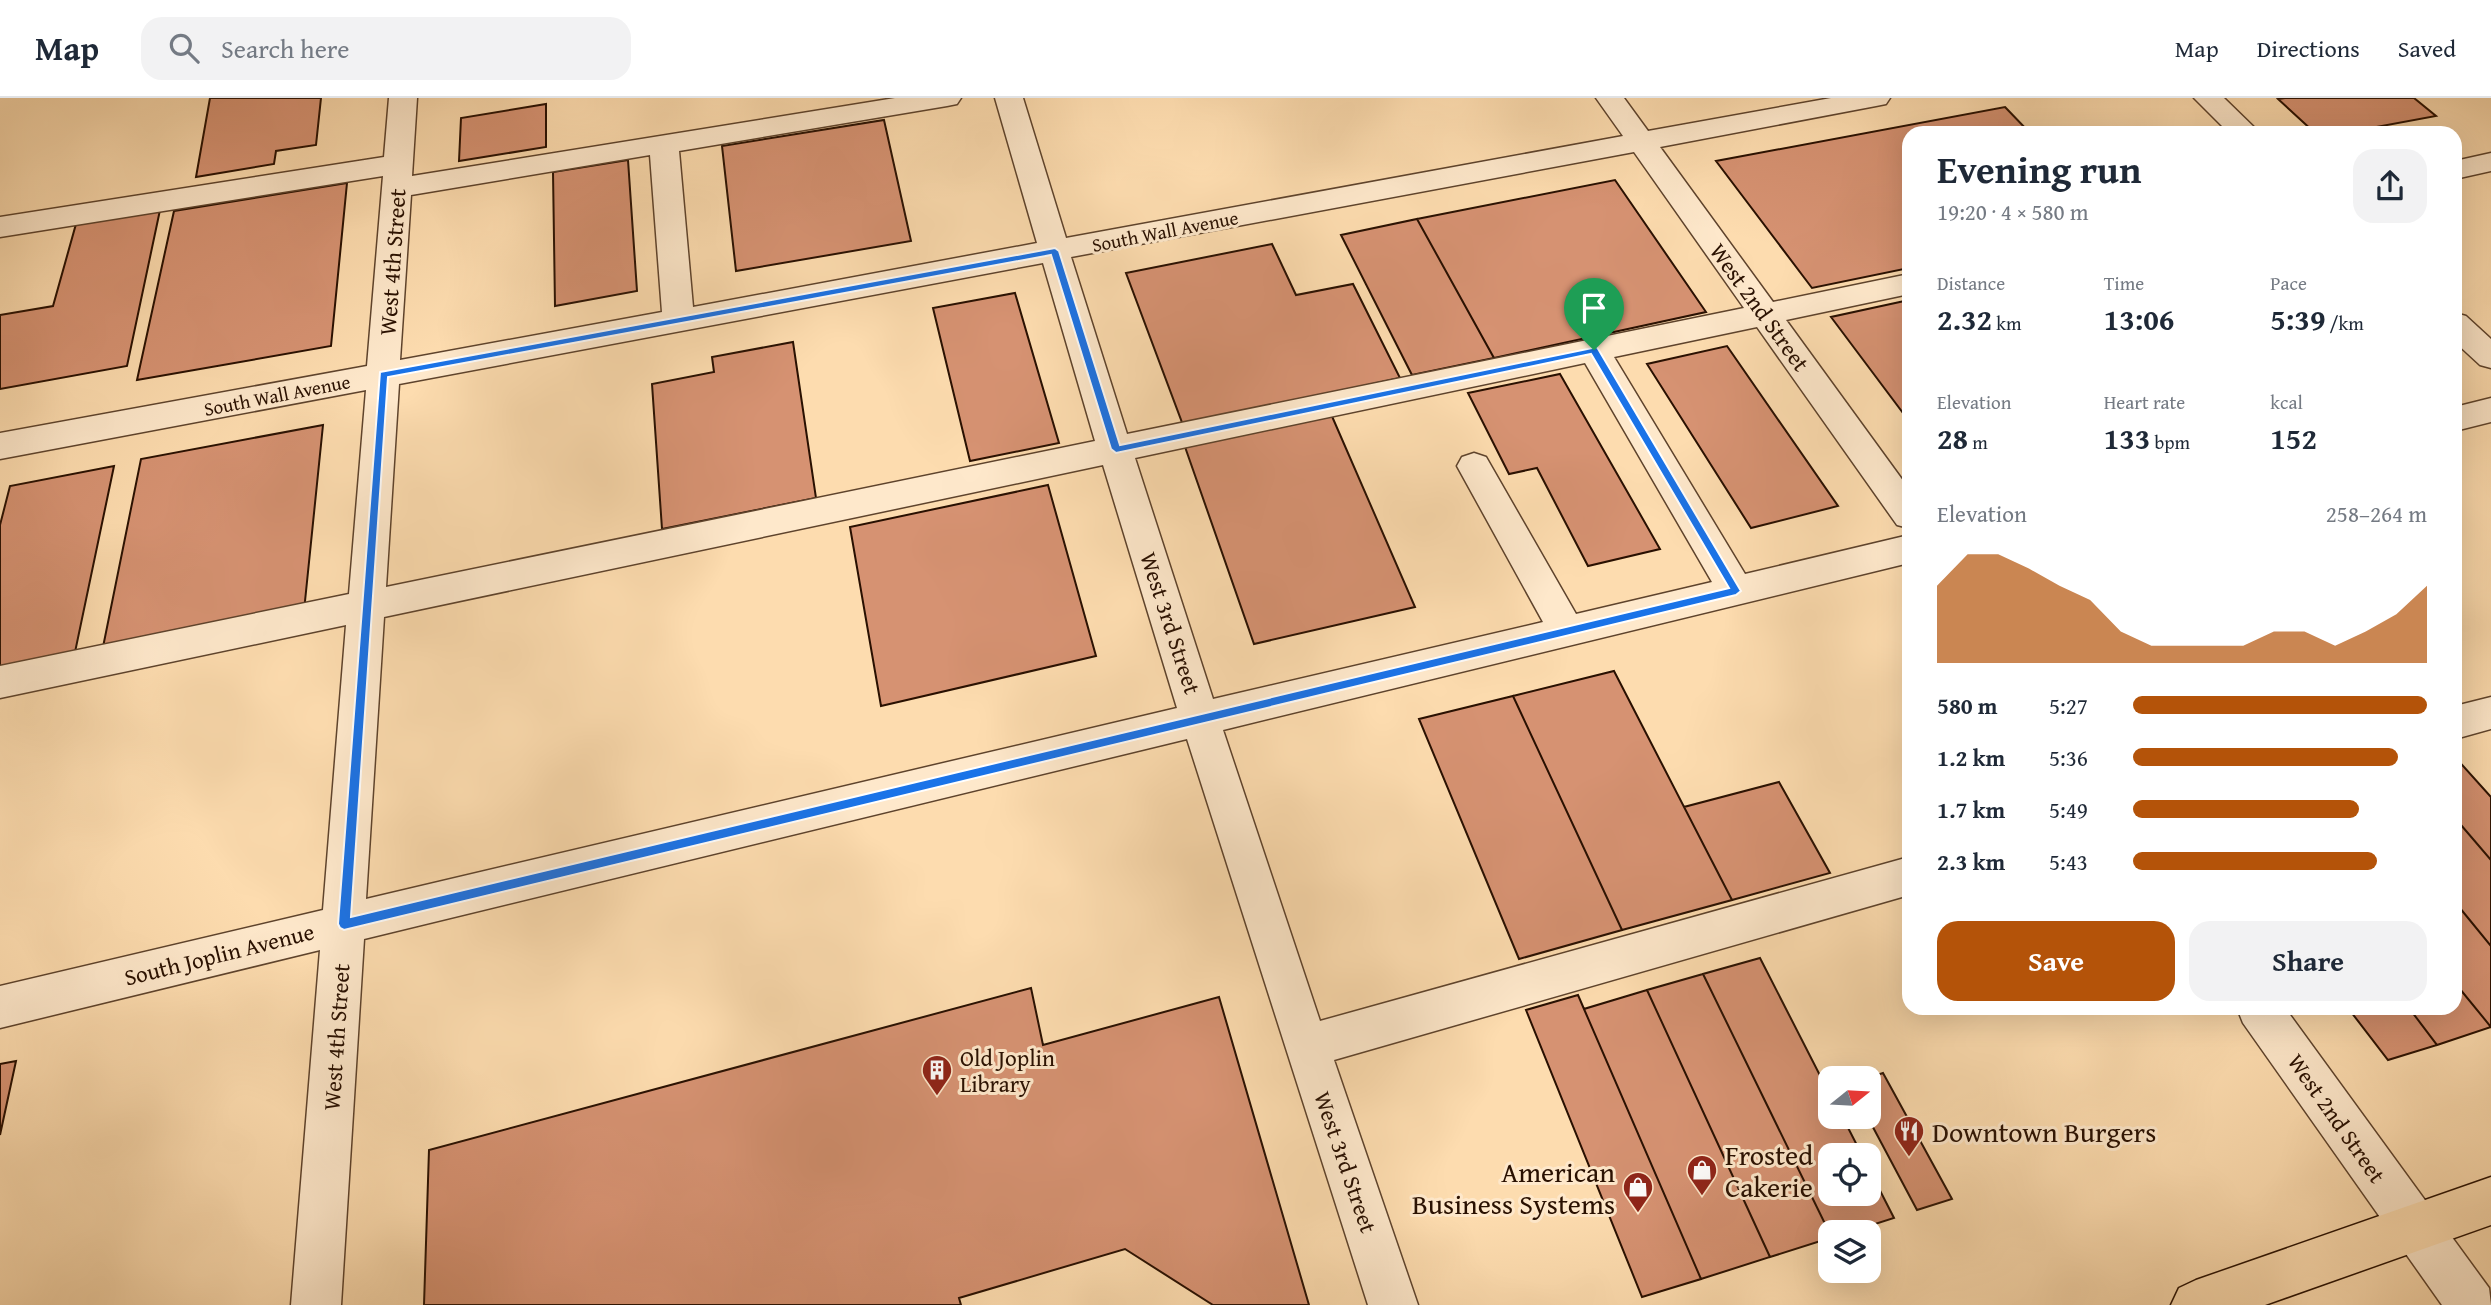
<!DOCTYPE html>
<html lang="en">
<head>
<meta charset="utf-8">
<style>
  :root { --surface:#fff; --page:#f2f2f3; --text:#1f2937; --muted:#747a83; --line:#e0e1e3; --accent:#b45309 }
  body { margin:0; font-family:"Gentium Book Plus",serif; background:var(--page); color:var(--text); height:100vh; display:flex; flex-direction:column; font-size:26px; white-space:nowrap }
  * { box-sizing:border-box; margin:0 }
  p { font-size:23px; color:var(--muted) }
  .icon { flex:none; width:38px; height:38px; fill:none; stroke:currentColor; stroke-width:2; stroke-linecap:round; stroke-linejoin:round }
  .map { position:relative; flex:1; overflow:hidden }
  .panel { position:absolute; left:1902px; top:28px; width:560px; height:889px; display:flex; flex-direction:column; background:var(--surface); border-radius:21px; box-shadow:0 7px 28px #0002 }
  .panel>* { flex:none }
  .needle { width:46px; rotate:72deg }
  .fabs { position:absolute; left:1818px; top:968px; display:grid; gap:14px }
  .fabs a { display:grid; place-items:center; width:63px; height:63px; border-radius:14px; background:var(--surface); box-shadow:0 7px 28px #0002; font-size:35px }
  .pin { position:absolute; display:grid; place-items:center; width:60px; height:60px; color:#fff; margin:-72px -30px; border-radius:50% 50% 50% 0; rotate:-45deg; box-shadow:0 0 7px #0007 }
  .pin .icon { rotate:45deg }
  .round { display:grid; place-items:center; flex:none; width:74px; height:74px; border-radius:21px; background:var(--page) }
  .summary { display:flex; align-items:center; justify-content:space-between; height:119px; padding:0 35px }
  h1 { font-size:38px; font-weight:800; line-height:52px }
  .metrics { display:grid; grid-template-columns:repeat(3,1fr); gap:10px; height:119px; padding:7px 35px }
  .metrics div { display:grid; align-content:center }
  .metrics b { font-size:30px; font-weight:800 }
  .metrics small { font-size:19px; font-weight:400 }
  .metrics p { font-size:19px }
  .chart { height:196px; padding:14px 35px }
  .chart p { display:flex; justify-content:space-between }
  .chart svg { width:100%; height:126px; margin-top:7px; fill:var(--accent); opacity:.7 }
  .primary-button { display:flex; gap:14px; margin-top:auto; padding:14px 35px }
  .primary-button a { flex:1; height:80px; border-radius:21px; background:var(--accent); color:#fff; font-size:28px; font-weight:800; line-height:80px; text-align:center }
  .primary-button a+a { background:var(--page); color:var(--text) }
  ul { padding:0 35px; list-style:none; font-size:23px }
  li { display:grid; grid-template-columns:112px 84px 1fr; align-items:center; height:52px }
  li i { height:18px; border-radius:9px; background:var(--accent) }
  header { display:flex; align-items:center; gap:42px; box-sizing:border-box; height:98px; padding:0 35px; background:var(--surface); border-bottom:2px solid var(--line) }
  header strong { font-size:33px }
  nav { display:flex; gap:38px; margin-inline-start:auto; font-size:24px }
  .search { width:490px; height:63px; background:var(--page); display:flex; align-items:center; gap:18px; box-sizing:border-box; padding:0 24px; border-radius:21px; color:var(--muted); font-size:26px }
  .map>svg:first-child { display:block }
  .building { fill:#d69272; stroke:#291001; stroke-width:2 }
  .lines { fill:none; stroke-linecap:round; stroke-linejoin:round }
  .minor-casing { stroke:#5e432c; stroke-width:3 }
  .major-casing { stroke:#291001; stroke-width:3 }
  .minor { fill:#fee8cb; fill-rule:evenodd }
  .major { fill:#fddcaf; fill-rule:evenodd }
  .route { fill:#1a73e8; stroke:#fff; stroke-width:2; fill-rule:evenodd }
  .labels { text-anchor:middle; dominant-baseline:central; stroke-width:6; stroke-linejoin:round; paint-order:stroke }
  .far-street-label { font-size:19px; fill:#291001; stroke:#fee8cb }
  .street-label { font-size:23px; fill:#291001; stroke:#fee8cb }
  .poi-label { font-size:23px; fill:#291001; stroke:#fee8cb; text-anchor:start }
  .near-poi-label { font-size:28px; fill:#291001; stroke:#fee8cb; text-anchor:start }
</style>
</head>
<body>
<header>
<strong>Map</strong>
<div class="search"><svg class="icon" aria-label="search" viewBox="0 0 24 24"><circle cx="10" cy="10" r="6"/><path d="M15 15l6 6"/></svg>Search here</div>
<nav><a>Map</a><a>Directions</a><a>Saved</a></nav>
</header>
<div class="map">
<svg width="2491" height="1207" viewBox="0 0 2491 1207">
  <rect width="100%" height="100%" fill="#fddcaf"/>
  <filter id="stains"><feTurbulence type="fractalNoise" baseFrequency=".00286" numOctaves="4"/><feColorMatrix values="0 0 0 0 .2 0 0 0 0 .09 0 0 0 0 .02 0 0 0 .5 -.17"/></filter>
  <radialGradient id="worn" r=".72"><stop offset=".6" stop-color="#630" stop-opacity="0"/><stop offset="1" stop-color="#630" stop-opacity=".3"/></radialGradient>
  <path class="building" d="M210,0h111l-5,47 -40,6 -2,13 -78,13z
    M2285,0h129l22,18 -92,17h-29l-37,-34z
    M546,6v43l-87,14 2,-43z
    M2005,9l25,26h-121v135l-97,20 -96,-127z
    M884,22l27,121 -175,30 -14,-125z
    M628,62l9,131 -82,15 -2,-134z
    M1615,82l91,132 -212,46 -77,-139z
    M347,85l-16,163 -194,34 37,-169z
    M160,112l-33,156 -127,23v-74l53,-9 23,-82z
    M1417,121l77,139 -82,17 -71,-140z
    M1272,146l24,51 57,-11 47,94 -217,47 -57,-152z
    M1015,195l44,150 -89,18 -37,-153z
    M1909,202v121l-78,-104z
    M793,244l23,156 -154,31 -10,-145 62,-12 -2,-15z
    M1727,248l111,160 -87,22 -104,-164z
    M1560,276l100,175 -72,17 -51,-98 -28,6 -41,-81z
    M1331,316l84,193 -161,37 -70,-200z
    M323,327l-19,186 -202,41 39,-193z
    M114,368l-40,191 -74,16v-148l10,-39z
    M1048,387l48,171 -215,50 -31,-179z
    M1614,573l118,229 -110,30 -109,-234z
    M1513,598l109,234 -103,29 -100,-240z
    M2455,659l36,40v63l-36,-42z
    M1779,684l51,91 -98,27 -48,-93z
    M2455,720l36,42v86l-36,-44z
    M2455,804l36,44v81l-36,-44z
    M1760,860l70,137v21h12l20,39h-32v39h39v-25l25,49 -44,14 -20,2 -127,-260z
    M1703,876l127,260v4l-60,19 -123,-267z
    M2455,885l36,44 -54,18 -28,-37h46z
    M1031,890l12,57 176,-48 90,308h-96l-88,-56 -166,49 2,7h-537l5,-155z
    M1647,892l123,267 -69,22 -117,-270z
    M1578,897l6,14 117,270 -59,18 -116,-287z
    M2348,910h61l28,37 -49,15z
    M16,963l-16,74v-71z
    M1883,975l69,126 -35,11 -50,-94h2l-1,-38z"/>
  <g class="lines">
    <g class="minor-casing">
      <path id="minor" d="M389,0h28l-5,78 483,-78h66l-4,6 -10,2 -268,45 14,156 344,-64 -42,-145h28l43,140 557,-102 -27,-38h28l24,33 183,-33h59l-4,6 -10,2 -216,41 113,155 136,-28v20l-123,26 123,169v39l-12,-3 -140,-198 -143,30 131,217 164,-39v28l-686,167 97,291 589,-164v38l-575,165 84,245h-50l-181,-566 -823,200 -23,366h-50l29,-355 -320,78v-42l323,-76 23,-285 -346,73v-32l349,-72 17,-204 -366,69v-26l367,-67 16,-190 -383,61v-20l384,-60zM1634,54l110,156 -617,126 -56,-177zM650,57l12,157 -262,48 11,-165zM1043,165l52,178 -709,146 13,-203zM1585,265l127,219 -136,32 -90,-157 -12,-4 -12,4 -5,9 86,156 -330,77 -78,-241zM1103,367l74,243 -811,191 18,-282z
        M2194,0h30l36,35h-31z
        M2491,55v18l-36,8v-18z
        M2455,215l11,3 25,23v29l-11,-3 -25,-23z
        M2491,300v24l-36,9v-24z
        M2491,599v32l-36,10v-33z
        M2237,910h48l204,280 2,17h-49l-199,-282z"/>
    </g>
    <g class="major-casing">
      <path id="major" d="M2491,1079v48l-226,80h-94l8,-17 17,-8z"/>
    </g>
    <use href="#minor" class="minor"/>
    <use href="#major" class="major"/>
  </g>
  <path class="route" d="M1055,150l4,3 61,194 477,-98 144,244 -5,4 -1392,335 -4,-2 -2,-4 42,-552zM1051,157l60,194 5,4 475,-99 138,234 -1378,329 37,-540z"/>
  <defs>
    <g id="building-pin" transform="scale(1.575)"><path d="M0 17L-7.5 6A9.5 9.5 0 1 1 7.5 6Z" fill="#8f2418" stroke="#fee8cb"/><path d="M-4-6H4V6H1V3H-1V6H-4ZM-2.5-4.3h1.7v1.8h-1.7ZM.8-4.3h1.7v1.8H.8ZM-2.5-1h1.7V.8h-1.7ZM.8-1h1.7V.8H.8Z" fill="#fff"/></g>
    <g id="restaurant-pin" transform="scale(1.575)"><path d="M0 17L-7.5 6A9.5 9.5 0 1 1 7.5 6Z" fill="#8f2418" stroke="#fee8cb"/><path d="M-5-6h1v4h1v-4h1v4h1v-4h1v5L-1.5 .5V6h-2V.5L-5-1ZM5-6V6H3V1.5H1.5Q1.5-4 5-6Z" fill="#fff"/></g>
    <g id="shop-pin" transform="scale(1.575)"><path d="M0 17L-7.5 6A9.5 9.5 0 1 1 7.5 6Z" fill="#8f2418" stroke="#fee8cb"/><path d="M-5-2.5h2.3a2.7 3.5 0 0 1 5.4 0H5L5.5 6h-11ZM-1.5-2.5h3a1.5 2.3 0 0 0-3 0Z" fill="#fff"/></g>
  </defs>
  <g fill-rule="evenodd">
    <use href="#building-pin" x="937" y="972"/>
    <use href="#restaurant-pin" x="1909" y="1033"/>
    <use href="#shop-pin" x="1702" y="1072"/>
    <use href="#shop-pin" x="1638" y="1089"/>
  </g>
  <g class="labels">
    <g class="far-street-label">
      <text transform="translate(1165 133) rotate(-11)">South Wall Avenue</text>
      <text transform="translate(277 297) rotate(-11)">South Wall Avenue</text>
    </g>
    <g class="street-label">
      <text transform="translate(392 164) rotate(-86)">West 4th Street</text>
      <text transform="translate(1760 209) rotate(54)">West 2nd Street</text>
      <text transform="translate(1171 525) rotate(72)">West 3rd Street</text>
      <text transform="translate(219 856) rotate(-14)">South Joplin Avenue</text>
      <text transform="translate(336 939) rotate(-86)">West 4th Street</text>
      <text transform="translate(2337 1020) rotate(55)">West 2nd Street</text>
      <text transform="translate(1346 1064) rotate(71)">West 3rd Street</text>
    </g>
    <g class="poi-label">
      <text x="960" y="959">Old Joplin<tspan x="960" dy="26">Library</tspan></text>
    </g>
    <g class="near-poi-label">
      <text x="1932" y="1033">Downtown Burgers</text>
      <text x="1725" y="1056">Frosted<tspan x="1725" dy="32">Cakerie</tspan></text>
      <text x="1615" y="1073" text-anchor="end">American<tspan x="1615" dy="32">Business Systems</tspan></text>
    </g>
  </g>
  <rect width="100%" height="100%" filter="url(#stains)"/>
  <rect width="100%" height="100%" fill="url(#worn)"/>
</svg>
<div class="fabs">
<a><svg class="needle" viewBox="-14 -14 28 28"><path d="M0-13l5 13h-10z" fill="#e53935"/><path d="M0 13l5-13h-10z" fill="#747a83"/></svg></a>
<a><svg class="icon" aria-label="locate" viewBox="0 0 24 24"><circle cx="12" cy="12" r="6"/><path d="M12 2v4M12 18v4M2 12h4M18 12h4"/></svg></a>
<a><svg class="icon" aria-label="layers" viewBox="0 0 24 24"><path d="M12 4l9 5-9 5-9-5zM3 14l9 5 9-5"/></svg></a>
</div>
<div class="pin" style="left:1594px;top:252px;background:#1e9e55"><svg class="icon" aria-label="arrive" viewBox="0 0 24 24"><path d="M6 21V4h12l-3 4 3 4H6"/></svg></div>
<section class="panel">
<div class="summary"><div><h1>Evening run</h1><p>19:20 · 4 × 580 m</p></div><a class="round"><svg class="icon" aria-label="share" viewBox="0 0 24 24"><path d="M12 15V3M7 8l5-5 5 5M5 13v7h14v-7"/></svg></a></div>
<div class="metrics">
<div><p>Distance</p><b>2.32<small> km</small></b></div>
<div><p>Time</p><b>13:06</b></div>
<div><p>Pace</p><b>5:39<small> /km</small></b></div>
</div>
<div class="metrics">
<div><p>Elevation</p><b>28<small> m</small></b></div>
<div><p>Heart rate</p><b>133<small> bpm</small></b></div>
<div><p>kcal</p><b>152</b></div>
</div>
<div class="chart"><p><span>Elevation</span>258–264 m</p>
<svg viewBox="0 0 160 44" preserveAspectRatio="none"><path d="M0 44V17L10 6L20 6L30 11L40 17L50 22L60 33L70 38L80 38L90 38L100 38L110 33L120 33L130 38L140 33L150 27L160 17V44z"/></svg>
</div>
<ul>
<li><b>580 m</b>5:27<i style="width:100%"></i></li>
<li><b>1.2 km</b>5:36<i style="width:90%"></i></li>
<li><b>1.7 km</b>5:49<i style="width:77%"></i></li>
<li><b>2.3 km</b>5:43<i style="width:83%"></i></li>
</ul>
<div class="primary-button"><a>Save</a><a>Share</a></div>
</section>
</div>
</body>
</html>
